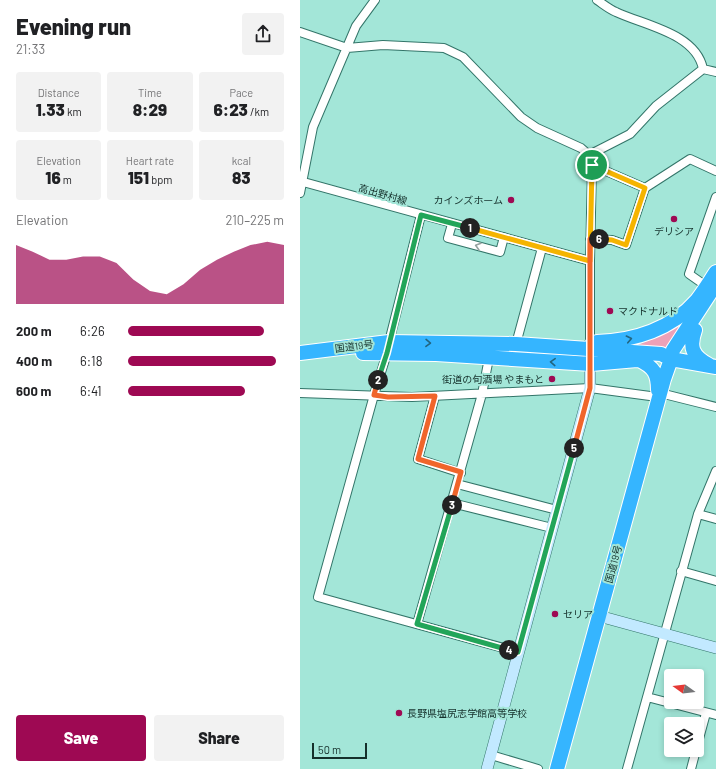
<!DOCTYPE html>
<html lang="en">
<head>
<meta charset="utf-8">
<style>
  :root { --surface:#fff; --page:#f2f2f2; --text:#202124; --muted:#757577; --accent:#9e0953 }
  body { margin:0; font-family:Barlow,"Noto Sans JP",sans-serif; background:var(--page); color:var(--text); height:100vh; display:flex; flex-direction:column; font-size:15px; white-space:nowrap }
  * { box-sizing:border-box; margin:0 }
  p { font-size:13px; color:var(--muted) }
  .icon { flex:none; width:22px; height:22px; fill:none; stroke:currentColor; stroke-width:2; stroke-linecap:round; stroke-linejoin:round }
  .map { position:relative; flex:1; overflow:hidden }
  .drawer { display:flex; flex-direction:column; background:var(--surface); width:300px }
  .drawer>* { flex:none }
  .needle { width:26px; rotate:285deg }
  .buttons { position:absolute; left:364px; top:669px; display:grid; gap:8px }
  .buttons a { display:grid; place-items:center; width:40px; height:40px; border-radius:4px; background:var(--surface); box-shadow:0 2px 6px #0003; font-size:20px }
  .scale { position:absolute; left:12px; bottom:10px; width:55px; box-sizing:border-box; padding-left:4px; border:2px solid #15302b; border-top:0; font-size:11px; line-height:14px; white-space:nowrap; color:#15302b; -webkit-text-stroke:3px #a3e6d8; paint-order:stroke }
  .pin { position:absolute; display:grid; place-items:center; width:34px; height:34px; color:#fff; margin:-17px; border:2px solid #fff; border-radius:50%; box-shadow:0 1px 4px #0007 }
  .km { position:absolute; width:20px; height:20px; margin:-10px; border-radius:50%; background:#222; color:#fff; font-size:11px; line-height:20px; text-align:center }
  .round { display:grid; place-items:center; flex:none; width:42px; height:42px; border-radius:4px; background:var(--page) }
  .summary { display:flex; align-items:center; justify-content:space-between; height:68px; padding:0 16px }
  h1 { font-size:22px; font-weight:800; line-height:30px }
  .stats { display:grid; grid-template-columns:repeat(3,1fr); gap:6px; height:68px; padding:4px 16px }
  .stats div { display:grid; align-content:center; border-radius:4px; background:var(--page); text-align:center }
  .stats b { font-size:17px; font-weight:800 }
  .stats small { font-size:11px; font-weight:400 }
  .stats p { font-size:11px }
  .chart { height:112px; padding:8px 16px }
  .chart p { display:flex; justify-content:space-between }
  .chart svg { width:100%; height:72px; margin-top:4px; fill:var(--accent); opacity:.7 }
  .button { display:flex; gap:8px; margin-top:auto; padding:8px 16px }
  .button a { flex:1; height:46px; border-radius:4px; background:var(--accent); color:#fff; font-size:16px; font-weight:800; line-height:46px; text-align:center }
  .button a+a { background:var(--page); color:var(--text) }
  ul { padding:0 16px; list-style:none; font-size:13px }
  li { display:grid; grid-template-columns:64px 48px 1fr; align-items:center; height:30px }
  li i { height:10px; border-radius:5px; background:var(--accent) }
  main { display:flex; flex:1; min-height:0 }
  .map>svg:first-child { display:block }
  .green { fill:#eda1b8 }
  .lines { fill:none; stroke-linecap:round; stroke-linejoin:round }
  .street-casing { stroke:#337569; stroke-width:10 }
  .secondary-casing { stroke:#337569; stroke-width:12 }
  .highway-casing { stroke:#fff; stroke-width:16 }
  .street { stroke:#fff; stroke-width:8 }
  .secondary { stroke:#c2e9ff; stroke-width:11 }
  .highway { stroke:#35b5ff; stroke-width:14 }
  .oneway { stroke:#96a2a0 }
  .oneway2 { stroke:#226580 }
  .split-1-casing { stroke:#fff; stroke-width:8 }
  .split-2-casing { stroke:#fff; stroke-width:8 }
  .split-3-casing { stroke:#fff; stroke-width:8 }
  .split-4-casing { stroke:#fff; stroke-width:8 }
  .split-5-casing { stroke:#fff; stroke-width:8 }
  .split-6-casing { stroke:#fff; stroke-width:8 }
  .split-7-casing { stroke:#fff; stroke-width:8 }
  .split-1 { stroke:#f5b400; stroke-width:5 }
  .split-2 { stroke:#22a559; stroke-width:5 }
  .split-3 { stroke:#f0652b; stroke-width:5 }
  .split-4 { stroke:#22a559; stroke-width:5 }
  .split-5 { stroke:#22a559; stroke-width:5 }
  .split-6 { stroke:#f0652b; stroke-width:5 }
  .split-7 { stroke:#f5b400; stroke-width:5 }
  .poi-dot { fill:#9e0953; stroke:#a3e6d8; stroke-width:1.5 }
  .labels { text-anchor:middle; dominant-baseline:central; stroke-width:4; stroke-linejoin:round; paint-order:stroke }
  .street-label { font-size:10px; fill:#15302b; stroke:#a3e6d8 }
  .poi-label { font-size:10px; fill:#15302b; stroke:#a3e6d8; text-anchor:start }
</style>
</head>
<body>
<main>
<section class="drawer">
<div class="summary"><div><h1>Evening run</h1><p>21:33</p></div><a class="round"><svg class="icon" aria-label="share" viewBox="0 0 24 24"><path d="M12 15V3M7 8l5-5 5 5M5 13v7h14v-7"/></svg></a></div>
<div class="stats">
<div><p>Distance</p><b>1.33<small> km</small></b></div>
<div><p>Time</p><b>8:29</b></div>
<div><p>Pace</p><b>6:23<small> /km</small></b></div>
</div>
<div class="stats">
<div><p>Elevation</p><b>16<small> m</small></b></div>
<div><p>Heart rate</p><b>151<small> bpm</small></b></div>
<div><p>kcal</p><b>83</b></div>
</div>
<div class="chart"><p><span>Elevation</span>210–225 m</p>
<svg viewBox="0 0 160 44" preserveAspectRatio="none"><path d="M0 44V8L10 12L20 17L30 17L40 15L50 15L60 19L70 29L80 36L90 38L100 32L110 23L120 17L130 12L140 8L150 6L160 8V44z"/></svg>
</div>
<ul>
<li><b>200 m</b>6:26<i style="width:87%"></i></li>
<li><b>400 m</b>6:18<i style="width:95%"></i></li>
<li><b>600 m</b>6:41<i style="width:75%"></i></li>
</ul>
<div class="button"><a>Save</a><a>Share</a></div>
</section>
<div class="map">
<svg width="416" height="769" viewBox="0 0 416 769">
  <rect width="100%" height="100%" fill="#a3e6d8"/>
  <path class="green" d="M392,314l-26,35 -31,-3 26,-10z"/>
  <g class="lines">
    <g class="street-casing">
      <path id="street" d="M297,0c6,4 12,9 19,12 27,13 80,21 87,57
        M0,32l47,16 36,-3 61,3 19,9 58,60 16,11 44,20 8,7 3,10 -2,96
        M289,155l41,-21 26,-28 47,-37 13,3
        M292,165l53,23
        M0,181l290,80v82
        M0,193l13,-66 43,-101 19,-26
        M152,224l-4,14 52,14 4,-15
        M290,239l22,1 14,5 19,-57 45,-29 26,12
        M406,286l-17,-12 27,-77
        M89,342l32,-127
        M216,344l26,-96
        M87,353l-13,42 -56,202 200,55
        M0,393l112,4 178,-9 60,8
        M360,393l56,14
        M135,396l-17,63 43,14
        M157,484l100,26
        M152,503l100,25
        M398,514l18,-43
        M381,571l35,10
        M117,624l65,-230 7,-36
        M347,697l69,18
        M397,746l9,-33
        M191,755l47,14
        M327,769l71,-255 18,5
        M391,769l5,-19"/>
    </g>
    <g class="secondary-casing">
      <path id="secondary" d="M299,616l117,32
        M187,769l103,-381v-45"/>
    </g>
    <g class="highway-casing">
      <path id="highway" d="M395,330c-6,17 -3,26 14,35
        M297,342c37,-1 75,-13 100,-42 7,-9 13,-19 19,-28
        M0,353l89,-11 127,2 145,10 10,5 45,8
        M63,353l73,1 155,10 46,-4
        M339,360c15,7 19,14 19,30
        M257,769l107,-390 7,-20 2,-9 43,-66"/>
    </g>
    <use href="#street" class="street"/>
    <use href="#secondary" class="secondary"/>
    <use href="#highway" class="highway"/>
  </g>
  <defs><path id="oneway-chevron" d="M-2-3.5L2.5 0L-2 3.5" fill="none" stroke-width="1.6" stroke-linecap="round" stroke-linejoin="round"/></defs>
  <use class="oneway" href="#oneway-chevron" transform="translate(178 246) rotate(-164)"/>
  <g class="oneway2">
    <use href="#oneway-chevron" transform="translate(329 339) rotate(-12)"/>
    <use href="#oneway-chevron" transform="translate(128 343) rotate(1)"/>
    <use href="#oneway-chevron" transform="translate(253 362) rotate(-177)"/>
  </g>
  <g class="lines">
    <g class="split-1-casing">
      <path id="split-1" d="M170,228l120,33 2,-96"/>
    </g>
    <g class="split-2-casing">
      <path id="split-2" d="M78,380l9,-27 34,-138 49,13"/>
    </g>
    <g class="split-3-casing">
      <path id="split-3" d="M78,380l-4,15 14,2 47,-1 -17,63 43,13 -9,33"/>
    </g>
    <g class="split-4-casing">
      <path id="split-4" d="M152,505l-35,119 92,26"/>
    </g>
    <g class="split-5-casing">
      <path id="split-5" d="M209,650l9,2 56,-204"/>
    </g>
    <g class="split-6-casing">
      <path id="split-6" d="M274,448l16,-60v-149h9"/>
    </g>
    <g class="split-7-casing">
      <path id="split-7" d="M292,165l53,23 -19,57 -14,-5 -13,-1"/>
    </g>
    <use href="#split-1" class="split-1"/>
    <use href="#split-2" class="split-2"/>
    <use href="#split-3" class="split-3"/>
    <use href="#split-4" class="split-4"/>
    <use href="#split-5" class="split-5"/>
    <use href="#split-6" class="split-6"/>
    <use href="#split-7" class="split-7"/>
  </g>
  <g class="poi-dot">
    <circle cx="211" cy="200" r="4"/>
    <circle cx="374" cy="219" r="4"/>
    <circle cx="310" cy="311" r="4"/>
    <circle cx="252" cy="379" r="4"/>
    <circle cx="255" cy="614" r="4"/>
    <circle cx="99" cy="713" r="4"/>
  </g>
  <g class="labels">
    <g class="street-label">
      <text transform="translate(83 194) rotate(16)">高出野村線</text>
      <text transform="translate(54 346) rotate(-7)">国道19号</text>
      <text transform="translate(313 564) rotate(-75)">国道19号</text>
    </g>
    <g class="poi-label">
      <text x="203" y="200" text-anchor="end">カインズホーム</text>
      <text x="374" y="231" text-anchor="middle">デリシア</text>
      <text x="318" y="311">マクドナルド</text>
      <text x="244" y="379" text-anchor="end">街道の旬酒場 やまもと</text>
      <text x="263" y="614">セリア</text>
      <text x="107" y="713">長野県塩尻志学館高等学校</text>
    </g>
  </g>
</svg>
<div class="buttons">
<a><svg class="needle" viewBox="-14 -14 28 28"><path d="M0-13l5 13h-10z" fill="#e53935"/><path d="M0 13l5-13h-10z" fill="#757577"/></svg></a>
<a><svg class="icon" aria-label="layers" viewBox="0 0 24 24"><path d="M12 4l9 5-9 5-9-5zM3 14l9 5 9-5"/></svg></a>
</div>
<div class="scale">50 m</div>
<div class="pin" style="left:292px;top:165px;background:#1e9e55"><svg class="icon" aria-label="arrive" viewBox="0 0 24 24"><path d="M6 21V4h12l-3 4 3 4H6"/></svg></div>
<b class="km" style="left:170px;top:228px">1</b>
<b class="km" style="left:78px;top:380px">2</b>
<b class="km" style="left:152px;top:505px">3</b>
<b class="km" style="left:209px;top:650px">4</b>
<b class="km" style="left:274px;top:448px">5</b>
<b class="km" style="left:299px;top:239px">6</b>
</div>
</main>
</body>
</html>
